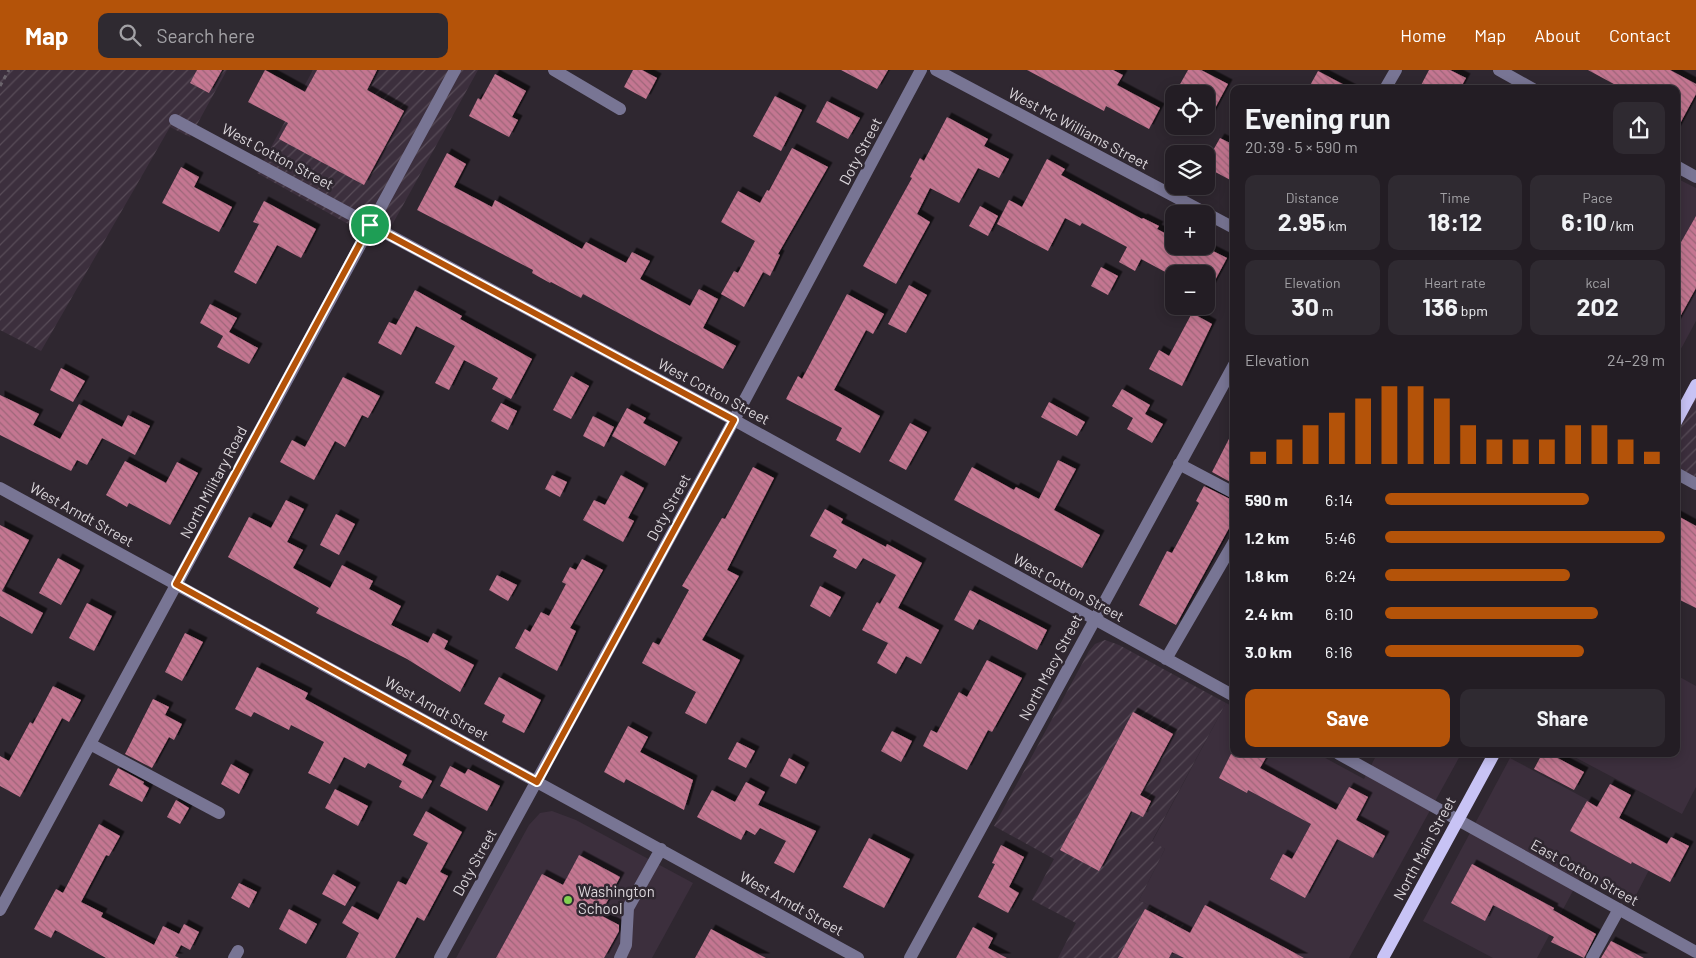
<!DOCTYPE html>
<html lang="en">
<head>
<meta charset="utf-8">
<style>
  :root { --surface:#231d24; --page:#2f2a31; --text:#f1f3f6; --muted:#a3a2a6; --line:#403b41; --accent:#b45309 }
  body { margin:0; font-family:Barlow,sans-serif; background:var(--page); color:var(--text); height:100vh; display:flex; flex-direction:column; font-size:19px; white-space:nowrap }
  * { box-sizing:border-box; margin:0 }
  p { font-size:16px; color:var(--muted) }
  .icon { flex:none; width:28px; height:28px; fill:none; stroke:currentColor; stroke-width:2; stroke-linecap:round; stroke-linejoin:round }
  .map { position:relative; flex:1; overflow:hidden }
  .details { position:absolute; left:1230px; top:15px; width:450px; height:672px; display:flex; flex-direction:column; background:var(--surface); border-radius:10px; box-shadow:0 2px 12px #0003,0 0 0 1px var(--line) }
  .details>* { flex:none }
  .controls { position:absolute; left:1165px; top:15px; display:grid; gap:10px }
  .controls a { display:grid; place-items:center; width:50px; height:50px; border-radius:10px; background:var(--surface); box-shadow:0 2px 12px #0003,0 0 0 1px var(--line); font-size:25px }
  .pin { position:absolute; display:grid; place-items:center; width:42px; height:42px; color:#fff; margin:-21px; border:2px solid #fff; border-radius:50%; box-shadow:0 1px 5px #0007 }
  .round { display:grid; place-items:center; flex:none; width:52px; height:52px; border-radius:10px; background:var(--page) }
  .summary { display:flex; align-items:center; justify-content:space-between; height:85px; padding:0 15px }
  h1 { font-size:28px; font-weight:700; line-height:38px }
  .metrics { display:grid; grid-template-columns:repeat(3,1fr); gap:8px; height:85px; padding:5px 15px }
  .metrics div { display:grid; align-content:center; border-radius:10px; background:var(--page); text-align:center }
  .metrics b { font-size:25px; font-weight:700 }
  .metrics small { font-size:14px; font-weight:400 }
  .metrics p { font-size:14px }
  .chart { height:140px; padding:10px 15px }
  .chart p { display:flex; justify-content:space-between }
  .chart svg { width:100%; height:90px; margin-top:5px; stroke:var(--accent); stroke-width:6 }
  .primary-button { display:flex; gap:10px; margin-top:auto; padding:10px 15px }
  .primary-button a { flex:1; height:58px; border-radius:10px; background:var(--accent); color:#fff; font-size:20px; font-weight:700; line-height:58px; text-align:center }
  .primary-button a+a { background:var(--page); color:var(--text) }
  ul { padding:0 15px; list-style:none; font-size:16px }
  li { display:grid; grid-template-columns:80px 60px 1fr; align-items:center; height:38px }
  li i { height:12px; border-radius:6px; background:var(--accent) }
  header { display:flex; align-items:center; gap:30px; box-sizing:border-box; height:70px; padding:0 25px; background:var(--accent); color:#fff }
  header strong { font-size:24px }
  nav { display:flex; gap:28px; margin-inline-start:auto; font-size:18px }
  .search { width:350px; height:45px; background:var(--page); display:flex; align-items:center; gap:12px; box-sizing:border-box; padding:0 18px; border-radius:10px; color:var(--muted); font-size:19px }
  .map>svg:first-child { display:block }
  .built { fill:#3c2f3d }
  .industrial { fill:url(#industrial-furrows) }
  .building { fill:url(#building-back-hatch); filter:url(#shadow) }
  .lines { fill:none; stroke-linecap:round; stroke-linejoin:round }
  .path { stroke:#6b646c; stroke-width:3; stroke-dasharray:4 4; stroke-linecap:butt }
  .minor { stroke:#787594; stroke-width:12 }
  .major { stroke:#c8c3f5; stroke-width:12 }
  .route-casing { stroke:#fff; stroke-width:10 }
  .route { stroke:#b45309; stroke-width:6 }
  .poi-dot { fill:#81d050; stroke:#2f2730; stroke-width:2 }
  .labels { text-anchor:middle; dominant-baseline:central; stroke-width:5; stroke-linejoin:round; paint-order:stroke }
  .street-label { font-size:15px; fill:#dbd6db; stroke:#2f2730 }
  .poi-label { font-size:15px; fill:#dbd6db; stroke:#2f2730; text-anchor:start }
</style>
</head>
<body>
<header>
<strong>Map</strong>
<div class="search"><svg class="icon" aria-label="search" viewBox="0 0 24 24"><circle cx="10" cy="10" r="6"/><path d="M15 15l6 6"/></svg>Search here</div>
<nav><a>Home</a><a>Map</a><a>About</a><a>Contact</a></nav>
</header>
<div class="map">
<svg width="1696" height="888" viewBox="0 0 1696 888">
  <defs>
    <pattern id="industrial-furrows" width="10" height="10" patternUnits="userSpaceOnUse" patternTransform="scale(1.25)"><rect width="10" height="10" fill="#3c2f3d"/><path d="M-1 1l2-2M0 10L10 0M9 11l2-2" fill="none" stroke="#584c58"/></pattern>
    <pattern id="building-back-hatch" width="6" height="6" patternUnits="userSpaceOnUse" patternTransform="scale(1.25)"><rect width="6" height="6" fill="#c47691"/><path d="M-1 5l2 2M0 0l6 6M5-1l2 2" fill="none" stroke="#9d6679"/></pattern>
    <filter id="shadow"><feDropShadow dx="4.5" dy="-4.5" stdDeviation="0" flood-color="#0009"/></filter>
  </defs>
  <rect width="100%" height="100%" fill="#2f2730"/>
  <path class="built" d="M1676,108l20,10v133l-20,37z
    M1676,605l20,11v101l-14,27 -113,-60h107z
    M1226,633l8,4v47h84l46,25 13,-25h84l-112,204h-178l17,-31 -49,-27 26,-51 -13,-7z
    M1510,688l154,83 -30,58 -51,-27 -46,86h-44l-70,-37z
    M552,741l24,9 117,63 -41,75h-196l73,-133 11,-12z"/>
  <path class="industrial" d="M0,0h227l-37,67 -20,-10 -129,224 -41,-21z
    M313,0h165l-96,173 -125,-70z
    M1696,315v99l-20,-11v-51z
    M1105,570l14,5 107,58 -74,138 13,8 -26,51 49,27 -17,31h-113l18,-35 -44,-23 22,-41 -60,-33 95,-175 6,-7z"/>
  <path class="building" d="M197,0h25l-13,23 -19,-10z
    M265,0l40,22 12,-22h60l-10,20 37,21 -40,74 -85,-46 9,-16 -40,-21z
    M633,0h9l15,8 -11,21 -22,-12z
    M841,0h47l-11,19z
    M1027,0h86l10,5 -6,10 43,23 -11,21 -43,-23 -2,5z
    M1188,0h13l27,14 -22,41v-31h-12l-15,-8z
    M1429,0h21l16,8 -6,11h-41z
    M1588,0h82l26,14v10l-20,37v-42h-53z
    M1318,1l34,18h-44z
    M495,4l31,17 -14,26 6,3 -9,17 -40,-21 9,-18 3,2z
    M775,26l27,14 -21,41 -28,-15z
    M827,31l33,17 -12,21 -32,-17z
    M947,47l41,22 -4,7 25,13 -10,19 -21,-10 -19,35 -29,-15 -13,26 13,8 -34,62 -33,-18 49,-88 -2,-1 10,-19 4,3z
    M1220,68l14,7v37l-28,-15v-4z
    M792,78l36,19 -50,87 2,1 -10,21 -7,-4 -19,35 -23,-13 13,-23 4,2 17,-32 -34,-19 17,-31 22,12 7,-13 2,1z
    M447,83l19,11 -12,23 38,20 3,-7 87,49 4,-7 40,21 6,-11 18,9 -10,18 50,27 9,-17 19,10 -15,29 33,18 -13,23 -140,-75 -2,4 -30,-16 -1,1 -18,-10 1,-3 -116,-60z
    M1047,89l18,10 -4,6 81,44 1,-1 16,8 -2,3 17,9v8h15l14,8 4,-6 20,10 -21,39v-23h-37l-28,-15 -6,12 -16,-9 8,-15 -45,-24 -2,3 -15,-8 -17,33 -51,-27 12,-24 13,7z
    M181,97l18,10 -5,10 38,20 -13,25 -57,-29z
    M264,131l52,28 -15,29 -24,-13 -21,39 -22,-12 25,-48 -6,-2z
    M980,136l18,10 -10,20 -19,-10z
    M1696,146v72l-20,36v-73z
    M1101,197l17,9 -10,19 -17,-9z
    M909,215l18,10 -21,38 -18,-9z
    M415,220l47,26 -2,3 72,40 -21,40 -19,-10 6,-11 -34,-18 -15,30 -14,-7 20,-37 -39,-20 -15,29 -23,-12 11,-21 7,3z
    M847,224l37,20 -11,20 -7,-4 -32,60 46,26 -20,37 -24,-13 6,-12 -56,-29 12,-23 4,3z
    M210,234l27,14 -8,14 29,16 -9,16 -32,-17 6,-11 -23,-13z
    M1192,243l20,11 -30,62 -33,-17 10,-19 10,6z
    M61,298l24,13 -12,21 -23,-12z
    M571,306l18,10 -18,33 -18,-9z
    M343,307l37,19 -12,22 -6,-3 -17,32 -10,-6 -21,39 -34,-18 12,-22 13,7z
    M1122,319l28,16 -5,9 18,10 -11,19 -25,-14 6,-11 -21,-12z
    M0,325l39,19 -6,11 27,14 19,-35 43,23 6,-12 22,11 -15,29 -33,-17 -15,27 -10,-5 -6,11 -71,-36z
    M1049,332l36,20 -8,14 -36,-19z
    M501,333l16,8 -9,19 -17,-9z
    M627,338l19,10 -3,5 35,19 -13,24 -53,-30z
    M593,346l21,11 -10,20 -21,-11z
    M910,353l17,9 -21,38 -17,-9z
    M1234,359v55l-22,-12z
    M1058,390l18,9 -22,41 46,25 -18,33 -128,-68 18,-33 42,23 2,-3 23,12z
    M125,391l41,22 11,-21 21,11 -28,52 -41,-22 -2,4 -21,-12z
    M753,397l21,11 -47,92 12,6 -37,64 38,20 -34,64 -21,-11 11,-21 -54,-29 11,-21 6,3 30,-55 -7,-4 40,-68 3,1z
    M552,405l15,7 -7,15 -15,-8z
    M621,405l23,13 -16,30 6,3 -11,21 -40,-22 11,-20 11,5z
    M1204,416l30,15v18l-58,106 -37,-20 28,-54 5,2 27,-50 -3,-2z
    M286,430l18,9 -17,33 16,8 -10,18 37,20 12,-23 31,16 -4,8 32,17 -10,19 37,18 5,-10 15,8 -4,8 30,16 -14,27 -53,-33 -91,-46 3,-5 -91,-51 21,-40 22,11z
    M825,439l18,10 -2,4 45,24 1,-3 35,19 -24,45 41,22 -18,34 -15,-8 -10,18 -19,-11 11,-20 -26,-13 15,-28 3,2 16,-29 -33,-17 -7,11 -23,-12 4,-7 -27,-14z
    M336,444l19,10 -16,31 -19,-10z
    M1676,445l20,11v82l-20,-10z
    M0,455l29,15 -27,51 41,22 -11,21 -32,-18z
    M58,488l22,12 -19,35 -22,-12z
    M582,489l21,11 -33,58 6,3 -19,40 -42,-23 10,-19 5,3 11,-20 8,4 17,-32 -4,-2 8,-15 6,3z
    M497,505l20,10 -9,16 -19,-11z
    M820,516l21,11 -11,20 -20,-11z
    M970,520l77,40 -10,20 -58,-31 -6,11 -19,-10z
    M87,533l25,13 -18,35 -25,-13z
    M185,563l18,9 -21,39 -17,-9z
    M987,590l35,18 -30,54 -4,-2 -21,40 -44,-24 8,-16 6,3 22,-41 8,5z
    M257,597l51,26 -3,6 102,56 -5,10 30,16 -10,18 -23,-12 3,-6 -34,-18 -3,5 -21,-11 -14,27 -22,-11 16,-31 -33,-17 -2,5 -35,-18 -3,5 -16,-8z
    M499,607l42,23 -17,33 -22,-11 3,-7 -21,-11z
    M53,616l28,14 -12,22 -7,-4 -42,79 -20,-11v-30l9,5 21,-39 3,2z
    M153,629l16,8 -4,8 17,9 -8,16 -5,-3 -17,31 -27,-14z
    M1133,642l40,22 -33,61 11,6 -8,16 -12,-6 -32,60 -39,-21z
    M628,656l20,11 -8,15 53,28 -9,30 -58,-31 -2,4 -20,-11z
    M892,661l20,10 -11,21 -20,-11z
    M737,672l18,9 -9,17 -18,-9z
    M1231,684h37l-8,14 76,42 13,-23 19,10 -12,23 29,16 -12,22 -36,-19 -32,59 -35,-19 13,-25 9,5 19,-35 -63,-34 -1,3 -28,-15z
    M1542,684h8l34,18 -10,18 -40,-21z
    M789,688l16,9 -9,17 -16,-8z
    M231,694l18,10 -10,20 -18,-10z
    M450,696l15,8 3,-5 32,17 -13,25 -47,-25z
    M118,698l26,14 -1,2 6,4 -7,14 -33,-17z
    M746,712l19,10 -7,13 58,26 -22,42 -20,-10 12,-22 -26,-13 -5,7 -9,-5 -5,10 -44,-23 15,-27 23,12z
    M1610,714l21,11 -12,23 48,26 4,-7 18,9 -19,36 -38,-20 -1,2 -61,-33 17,-30 10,6z
    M335,719l33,17 -10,20 -33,-18z
    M176,730l13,8 -9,16 -13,-7z
    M426,741l36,21 -22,40 8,4 -24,45 -7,-4 -22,41h-49l13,-25 -17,-10 10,-17 26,14 20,-39 8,4 22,-42 -15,-8z
    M99,754l21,12 -11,20 -3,-1 -25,47 22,11 -2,4 53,28 9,-19 16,8 5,-10 15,8 -9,18 -9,-5 -6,11 4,2h-73l-51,-28 -4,8 -17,-9 22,-40 7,4z
    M869,768l41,21 -26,49 -41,-21z
    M1001,775l23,12 -15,30 10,6 -11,20 -30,-16 17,-33 -3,-1z
    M579,785l41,22 -20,38 19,10v6l-15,27h-108l46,-84 21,11z
    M1472,794l82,44 -1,2 43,24 -12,24 -33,-16 3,-5 -61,-32 -8,16 -34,-18z
    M333,804l23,13 -11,19 -23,-12z
    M239,813l18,9 -8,16 -18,-10z
    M1205,835l99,53h-120l-12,-6 -3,6h-51l27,-49 45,24z
    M289,839l28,15 -11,20 -27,-15z
    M973,857l20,11 -5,10 19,10h-51z
    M711,859l26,14 29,15h-71z
    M1611,871l33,17h-43z"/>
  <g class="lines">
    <path class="path" d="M0,16l9,-16"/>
    <path class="minor" d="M554,0l66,39
      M936,0l298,158
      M1499,0l34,19
      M1385,19l11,-19
      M175,50l559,300 500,276
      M1676,96l20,11
      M1179,394l55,29
      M1676,403l20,11
      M0,418l858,470
      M1166,589l68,-117
      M90,674l129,69
      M1339,684l357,198
      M0,840l455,-840
      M234,888l4,-7
      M440,888l294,-538 187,-350
      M620,888l6,-13 2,-37 33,-59
      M910,888l324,-593
      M1592,888l27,-49"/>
    <path class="major" d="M1676,352l20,-37
      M1383,888l111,-204"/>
  </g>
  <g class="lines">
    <g class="route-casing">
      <path id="route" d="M370,155l364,195 -197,362 -361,-198z"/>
    </g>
    <use href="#route" class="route"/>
  </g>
  <circle class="poi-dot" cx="568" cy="830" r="5"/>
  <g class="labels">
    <g class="street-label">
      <text transform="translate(1079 58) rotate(28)">West Mc Williams Street</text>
      <text transform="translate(860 81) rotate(-62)">Doty Street</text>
      <text transform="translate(278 86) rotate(28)">West Cotton Street</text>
      <text transform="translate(714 321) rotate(28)">West Cotton Street</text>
      <text transform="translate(213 412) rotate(-62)">North Military Road</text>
      <text transform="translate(668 437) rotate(-61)">Doty Street</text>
      <text transform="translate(82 444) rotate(29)">West Arndt Street</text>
      <text transform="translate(1069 517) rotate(29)">West Cotton Street</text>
      <text transform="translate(1050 597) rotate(-62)">North Macy Street</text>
      <text transform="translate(437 638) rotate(29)">West Arndt Street</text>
      <text transform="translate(1424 778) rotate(-62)">North Main Street</text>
      <text transform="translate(474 792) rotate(-61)">Doty Street</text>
      <text transform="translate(1585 802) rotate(29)">East Cotton Street</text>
      <text transform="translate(792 833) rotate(29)">West Arndt Street</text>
    </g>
    <g class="poi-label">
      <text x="578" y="821">Washington<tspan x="578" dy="17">School</tspan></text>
    </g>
  </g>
</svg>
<div class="controls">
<a><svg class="icon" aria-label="locate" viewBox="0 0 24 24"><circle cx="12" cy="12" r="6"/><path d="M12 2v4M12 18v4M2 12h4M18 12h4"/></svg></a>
<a><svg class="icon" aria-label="layers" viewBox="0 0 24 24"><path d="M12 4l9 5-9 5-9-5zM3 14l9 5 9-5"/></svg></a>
<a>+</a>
<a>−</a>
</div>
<div class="pin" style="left:370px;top:155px;background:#1e9e55"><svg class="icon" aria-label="arrive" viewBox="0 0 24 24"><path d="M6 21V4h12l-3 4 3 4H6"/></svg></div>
<section class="details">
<div class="summary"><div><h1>Evening run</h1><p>20:39 · 5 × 590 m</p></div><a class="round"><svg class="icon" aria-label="share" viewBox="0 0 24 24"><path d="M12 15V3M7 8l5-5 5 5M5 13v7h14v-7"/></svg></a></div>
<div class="metrics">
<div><p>Distance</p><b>2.95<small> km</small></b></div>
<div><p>Time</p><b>18:12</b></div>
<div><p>Pace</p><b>6:10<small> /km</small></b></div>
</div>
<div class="metrics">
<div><p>Elevation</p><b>30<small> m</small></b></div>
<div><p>Heart rate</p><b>136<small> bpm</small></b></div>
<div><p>kcal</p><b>202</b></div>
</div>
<div class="chart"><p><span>Elevation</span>24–29 m</p>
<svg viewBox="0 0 160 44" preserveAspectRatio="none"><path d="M5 44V38M15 44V32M25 44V25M35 44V19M45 44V12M55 44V6M65 44V6M75 44V12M85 44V25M95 44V32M105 44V32M115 44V32M125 44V25M135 44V25M145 44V32M155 44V38"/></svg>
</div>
<ul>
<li><b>590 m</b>6:14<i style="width:73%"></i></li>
<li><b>1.2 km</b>5:46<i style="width:100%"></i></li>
<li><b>1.8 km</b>6:24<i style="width:66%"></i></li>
<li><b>2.4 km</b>6:10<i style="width:76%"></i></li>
<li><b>3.0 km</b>6:16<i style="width:71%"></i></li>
</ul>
<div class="primary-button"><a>Save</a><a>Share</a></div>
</section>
</div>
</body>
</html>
